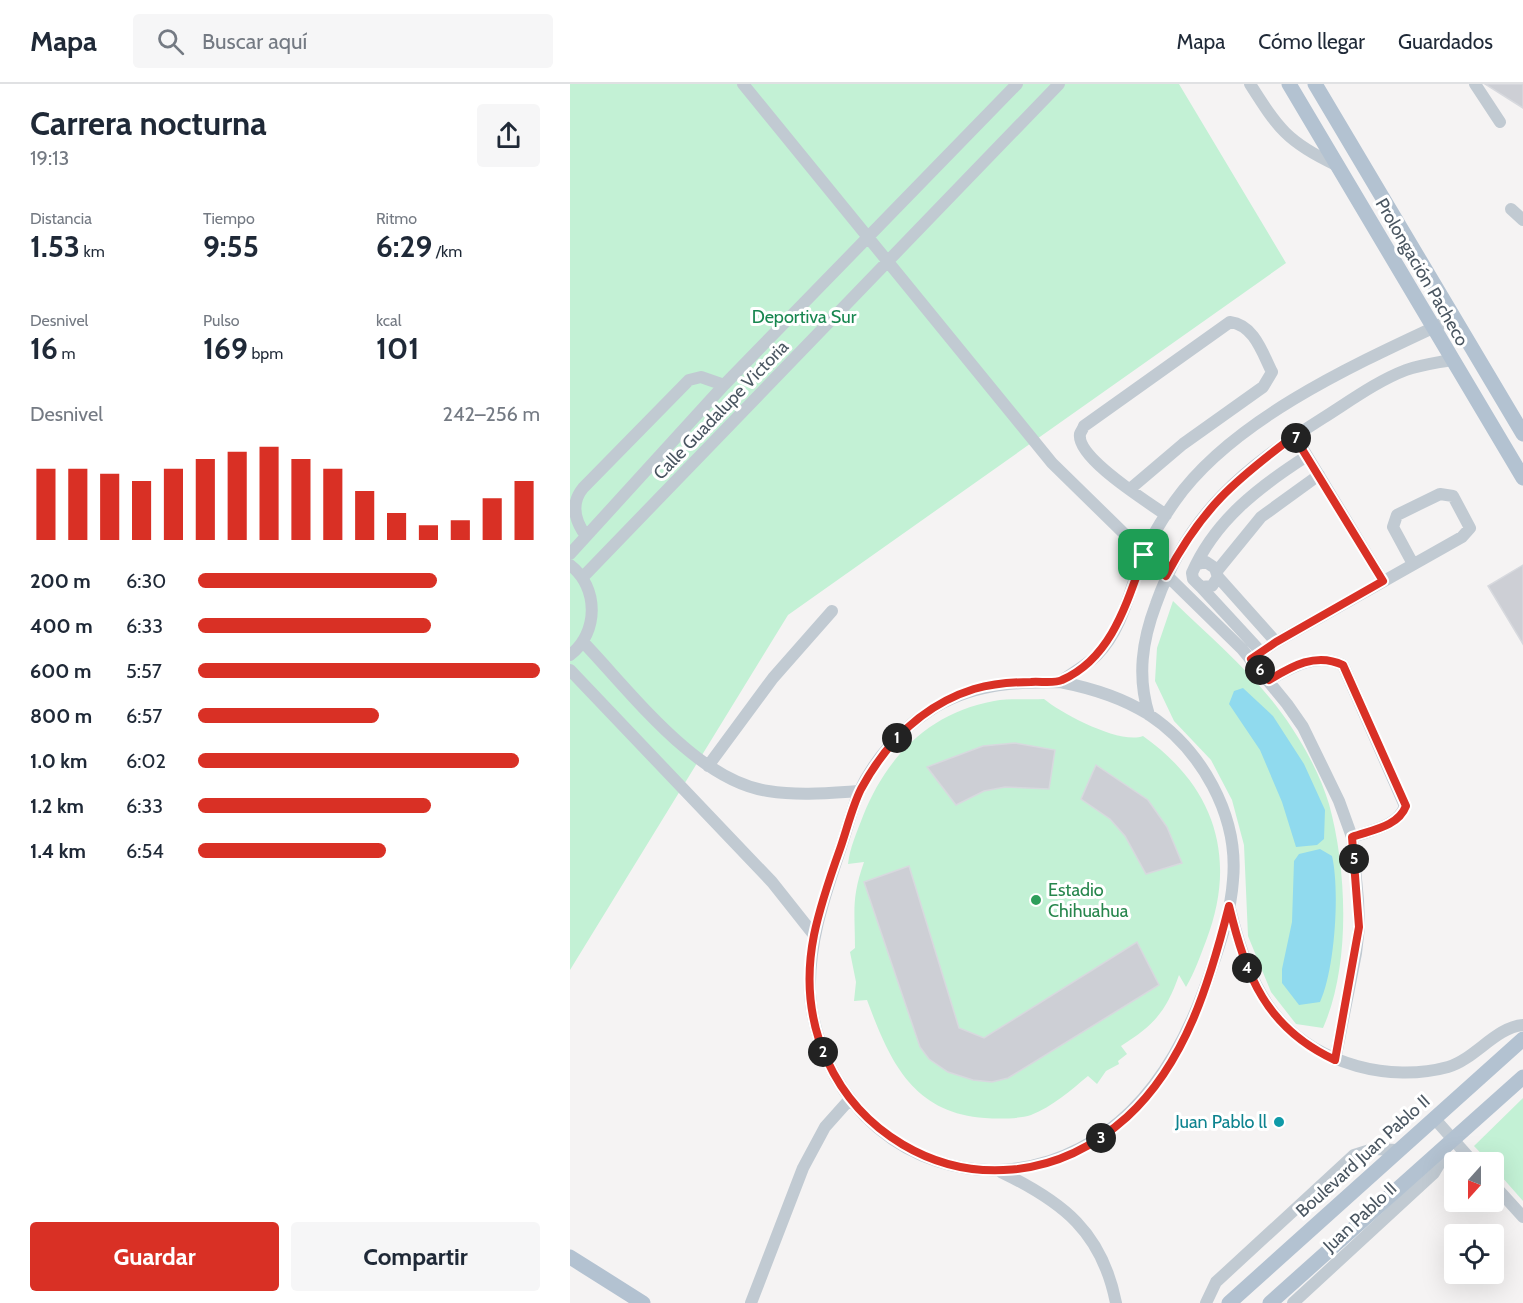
<!DOCTYPE html>
<html lang="es">
<head>
<meta charset="utf-8">
<style>
  :root { --surface:#fff; --page:#f6f6f7; --text:#1f2937; --muted:#747a83; --line:#e0e1e3; --accent:#d93025 }
  body { margin:0; font-family:Cabin,sans-serif; background:var(--page); color:var(--text); height:100vh; display:flex; flex-direction:column; font-size:22px; white-space:nowrap }
  * { box-sizing:border-box; margin:0 }
  p { font-size:20px; color:var(--muted) }
  .icon { flex:none; width:33px; height:33px; fill:none; stroke:currentColor; stroke-width:2; stroke-linecap:round; stroke-linejoin:round }
  .map { position:relative; flex:1; overflow:hidden }
  .details { display:flex; flex-direction:column; background:var(--surface); width:570px }
  .details>* { flex:none }
  .needle { width:39px; rotate:201deg }
  .tools { position:absolute; left:874px; top:1068px; display:grid; gap:12px }
  .tools a { display:grid; place-items:center; width:60px; height:60px; border-radius:6px; background:var(--surface); box-shadow:0 6px 24px #0002; font-size:30px }
  .pin { position:absolute; display:grid; place-items:center; width:51px; height:51px; color:#fff; margin:-26px; border-radius:12px; box-shadow:0 3px 9px #0006 }
  .km { position:absolute; width:30px; height:30px; margin:-15px; border-radius:50%; background:#222; color:#fff; font-size:16px; line-height:30px; text-align:center }
  .round { display:grid; place-items:center; flex:none; width:63px; height:63px; border-radius:6px; background:var(--page) }
  .headline { display:flex; align-items:center; justify-content:space-between; height:102px; padding:0 30px }
  h1 { font-size:33px; font-weight:700; line-height:45px }
  .figures { display:grid; grid-template-columns:repeat(3,1fr); gap:9px; height:102px; padding:6px 30px }
  .figures div { display:grid; align-content:center }
  .figures b { font-size:30px; font-weight:700 }
  .figures small { font-size:16px; font-weight:400 }
  .figures p { font-size:16px }
  .chart { height:168px; padding:12px 30px }
  .chart p { display:flex; justify-content:space-between }
  .chart svg { width:100%; height:108px; margin-top:6px; stroke:var(--accent); stroke-width:6 }
  .action { display:flex; gap:12px; margin-top:auto; padding:12px 30px }
  .action a { flex:1; height:69px; border-radius:6px; background:var(--accent); color:#fff; font-size:24px; font-weight:700; line-height:69px; text-align:center }
  .action a+a { background:var(--page); color:var(--text) }
  ul { padding:0 30px; list-style:none; font-size:20px }
  li { display:grid; grid-template-columns:96px 72px 1fr; align-items:center; height:45px }
  li i { height:15px; border-radius:8px; background:var(--accent) }
  header { display:flex; align-items:center; gap:36px; box-sizing:border-box; height:84px; padding:0 30px; background:var(--surface); border-bottom:2px solid var(--line) }
  header strong { font-size:28px }
  nav { display:flex; gap:33px; margin-inline-start:auto; font-size:21px }
  .search { width:420px; height:54px; background:var(--page); display:flex; align-items:center; gap:15px; box-sizing:border-box; padding:0 21px; border-radius:6px; color:var(--muted); font-size:22px }
  main { display:flex; flex:1; min-height:0 }
  .map>svg:first-child { display:block }
  .green { fill:#c3f1d5 }
  .water { fill:#90daee }
  .building { fill:#cdcfd5; stroke:#d7d9de; stroke-width:1.5 }
  .lines { fill:none; stroke-linecap:round; stroke-linejoin:round }
  .minor { stroke:#c1cad2; stroke-width:12 }
  .major { stroke:#b3c2d1; stroke-width:15 }
  .route-casing { stroke:#fff; stroke-width:12 }
  .route { stroke:#d93025; stroke-width:8 }
  .leisure-dot { fill:#2e9e5b; stroke:#fff; stroke-width:2 }
  .culture-dot { fill:#0f9aa8; stroke:#fff; stroke-width:2 }
  .labels { text-anchor:middle; dominant-baseline:central; stroke-width:6; stroke-linejoin:round; paint-order:stroke }
  .street-label { font-size:18px; fill:#4a5661; stroke:#fff }
  .park-label { font-size:18px; fill:#17864f; stroke:#fff }
  .leisure-label { font-size:18px; fill:#27864d; stroke:#fff; text-anchor:start }
  .culture-label { font-size:18px; fill:#0d838f; stroke:#fff; text-anchor:end }
</style>
</head>
<body>
<header>
<strong>Mapa</strong>
<div class="search"><svg class="icon" aria-label="search" viewBox="0 0 24 24"><circle cx="10" cy="10" r="6"/><path d="M15 15l6 6"/></svg>Buscar aquí</div>
<nav><a>Mapa</a><a>Cómo llegar</a><a>Guardados</a></nav>
</header>
<main>
<section class="details">
<div class="headline"><div><h1>Carrera nocturna</h1><p>19:13</p></div><a class="round"><svg class="icon" aria-label="share" viewBox="0 0 24 24"><path d="M12 15V3M7 8l5-5 5 5M5 13v7h14v-7"/></svg></a></div>
<div class="figures">
<div><p>Distancia</p><b>1.53<small> km</small></b></div>
<div><p>Tiempo</p><b>9:55</b></div>
<div><p>Ritmo</p><b>6:29<small> /km</small></b></div>
</div>
<div class="figures">
<div><p>Desnivel</p><b>16<small> m</small></b></div>
<div><p>Pulso</p><b>169<small> bpm</small></b></div>
<div><p>kcal</p><b>101</b></div>
</div>
<div class="chart"><p><span>Desnivel</span>242–256 m</p>
<svg viewBox="0 0 160 44" preserveAspectRatio="none"><path d="M5 44V15M15 44V15M25 44V17M35 44V20M45 44V15M55 44V11M65 44V8M75 44V6M85 44V11M95 44V15M105 44V24M115 44V33M125 44V38M135 44V36M145 44V27M155 44V20"/></svg>
</div>
<ul>
<li><b>200 m</b>6:30<i style="width:70%"></i></li>
<li><b>400 m</b>6:33<i style="width:68%"></i></li>
<li><b>600 m</b>5:57<i style="width:100%"></i></li>
<li><b>800 m</b>6:57<i style="width:53%"></i></li>
<li><b>1.0 km</b>6:02<i style="width:94%"></i></li>
<li><b>1.2 km</b>6:33<i style="width:68%"></i></li>
<li><b>1.4 km</b>6:54<i style="width:55%"></i></li>
</ul>
<div class="action"><a>Guardar</a><a>Compartir</a></div>
</section>
<div class="map">
<svg width="953" height="1219" viewBox="0 0 953 1219">
  <rect width="100%" height="100%" fill="#f5f3f3"/>
  <path class="green" d="M0,0h609l107,179 -498,352 -218,355z
    M603,517c37,36 80,72 110,114 19,26 37,59 46,89 18,65 22,161 -6,224l-27,-4 -25,-32 -23,-56 -4,-91 -12,-45 -21,-40 -37,-39 -19,-40 2,-33z
    M474,615c18,15 77,46 99,37 72,51 95,122 63,205 -6,15 -11,31 -20,46l-7,-12c-13,37 -25,50 -58,71l6,8 -9,7 1,3 -13,7 -9,13 -9,-8c-17,14 -36,31 -57,39 -12,4 -33,4 -46,3 -72,-5 -95,-56 -118,-118l-13,1 2,-19 -6,-30 5,-4c0,-37 -4,-49 9,-86l-16,2c2,-17 9,-32 15,-48 24,-60 66,-103 131,-115 16,-3 34,-1 50,-2z
    M953,1014v103l-29,-33v-6h-5l-15,-16z"/>
  <path class="water" d="M673,604l30,28 31,48 21,46 -1,29 -7,6 -21,2 -14,-45 -22,-52 -31,-46 5,-13z
    M750,765l12,7c8,34 3,114 -12,146l-21,3 -17,-22v-14l10,-47 2,-61 5,-7z"/>
  <path class="building" d="M915,0h38v24z
    M953,481v79l-35,-58z
    M445,659l40,7 -6,39 -44,-2 -21,4 -28,14 -29,-38 56,-21z
    M526,681l52,35 19,27 15,36 -36,11 -21,-38 -15,-17 -29,-20z
    M339,782l50,162 25,10 153,-96 22,43 -151,93 -16,4 -19,-2 -25,-8 -19,-13 -9,-12 -56,-165z"/>
  <g class="lines">
    <path class="minor" d="M173,0l309,379 190,186 45,55 16,23 36,74 13,36 6,63 1,27 -3,26 -21,107
      M680,0c28,44 37,58 86,81
      M905,0l25,38
      M941,125l12,11
      M725,352l88,145
      M560,405l53,-45 80,-57 9,-15c-10,-20 -18,-47 -42,-50l-146,104c-1,3 -3,5 -4,8 -4,24 68,68 86,81
      M16,452c-11,-15 -16,-32 -3,-48l106,-108 12,-3 23,8
      M0,470l154,-169 293,-301
      M628,480l8,-2 9,6 3,9 -6,9 -11,1 -8,-8 -1,-6c23,-53 68,-87 115,-117
      M0,481c29,22 29,68 0,90
      M647,487l44,-54 58,-42
      M648,493l58,65
      M12,494l477,-494
      M631,503l60,65
      M13,558c48,50 114,139 185,149 31,5 61,2 92,0
      M681,575l25,-17 186,-105 8,-9 -17,-32 -13,-2 -43,21 -4,12 20,37
      M0,586l202,212 42,53
      M699,596c23,-13 47,-28 74,-15l62,141c-7,21 -34,24 -53,31
      M490,598c31,6 61,15 88,32 53,35 91,101 85,166 -2,30 -12,61 -22,90 -27,83 -73,162 -161,191 -38,12 -74,13 -113,0 -44,-14 -79,-45 -102,-85 -14,-26 -23,-53 -25,-82 -2,-52 15,-99 31,-147 6,-18 11,-38 18,-55 15,-32 41,-62 70,-81 40,-27 85,-29 131,-29z
      M490,598c12,-9 27,-17 37,-27 26,-26 33,-67 46,-99 8,-19 20,-38 32,-55 59,-84 187,-140 279,-183
      M579,631c-12,-38 -7,-74 7,-111 32,-91 88,-136 167,-186 27,-17 54,-37 83,-48 14,-5 30,-7 45,-10
      M138,682l65,-88 59,-67
      M660,825c19,77 45,134 127,157 29,8 62,9 91,1 27,-8 48,-40 75,-42
      M864,1034l39,44
      M431,1088c62,30 101,60 115,131
      M924,1101l29,32
      M181,1219l52,-135 22,-41 25,-28
      M636,1219l10,-21 138,-127 19,-6 25,1
      M723,1219l141,-130 6,-10v-12"/>
    <path class="major" d="M719,0l234,394
      M745,0l208,350
      M0,1173l73,46
      M659,1219l294,-264
      M700,1219l253,-226"/>
  </g>
  <g class="lines">
    <g class="route-casing">
      <path id="route" d="M724,352l89,145 -107,61 -25,17 18,21c23,-14 47,-28 74,-15l63,141c-8,21 -35,24 -54,31l7,90 -24,133c-69,-32 -89,-84 -106,-154 -19,75 -43,157 -102,211 -144,130 -350,4 -313,-182 6,-29 16,-58 26,-86 7,-20 12,-42 21,-60 25,-46 62,-84 113,-100 18,-5 37,-7 57,-7 9,-1 23,2 31,-2 50,-22 65,-78 82,-125l22,21c36,-68 68,-95 128,-140z"/>
    </g>
    <use href="#route" class="route"/>
  </g>
  <circle class="leisure-dot" cx="466" cy="816" r="6"/>
  <circle class="culture-dot" cx="709" cy="1038" r="6"/>
  <g class="labels">
    <g class="street-label">
      <text transform="translate(852 188) rotate(60)">Prolongación Pacheco</text>
      <text transform="translate(151 326) rotate(-46)">Calle Guadalupe Victoria</text>
      <text transform="translate(793 1072) rotate(-42)">Boulevard Juan Pablo II</text>
      <text transform="translate(790 1133) rotate(-43)">Juan Pablo II</text>
    </g>
    <g class="park-label">
      <text x="234" y="233">Deportiva Sur</text>
    </g>
    <g class="leisure-label">
      <text x="478" y="806">Estadio<tspan x="478" dy="21">Chihuahua</tspan></text>
    </g>
    <g class="culture-label">
      <text x="697" y="1038">Juan Pablo ll</text>
    </g>
  </g>
</svg>
<div class="tools">
<a><svg class="needle" viewBox="-14 -14 28 28"><path d="M0-13l5 13h-10z" fill="#e53935"/><path d="M0 13l5-13h-10z" fill="#747a83"/></svg></a>
<a><svg class="icon" aria-label="locate" viewBox="0 0 24 24"><circle cx="12" cy="12" r="6"/><path d="M12 2v4M12 18v4M2 12h4M18 12h4"/></svg></a>
</div>
<div class="pin" style="left:574px;top:471px;background:#1e9e55"><svg class="icon" aria-label="arrive" viewBox="0 0 24 24"><path d="M6 21V4h12l-3 4 3 4H6"/></svg></div>
<b class="km" style="left:327px;top:654px">1</b>
<b class="km" style="left:253px;top:968px">2</b>
<b class="km" style="left:531px;top:1054px">3</b>
<b class="km" style="left:677px;top:884px">4</b>
<b class="km" style="left:784px;top:775px">5</b>
<b class="km" style="left:690px;top:586px">6</b>
<b class="km" style="left:726px;top:354px">7</b>
</div>
</main>
</body>
</html>
